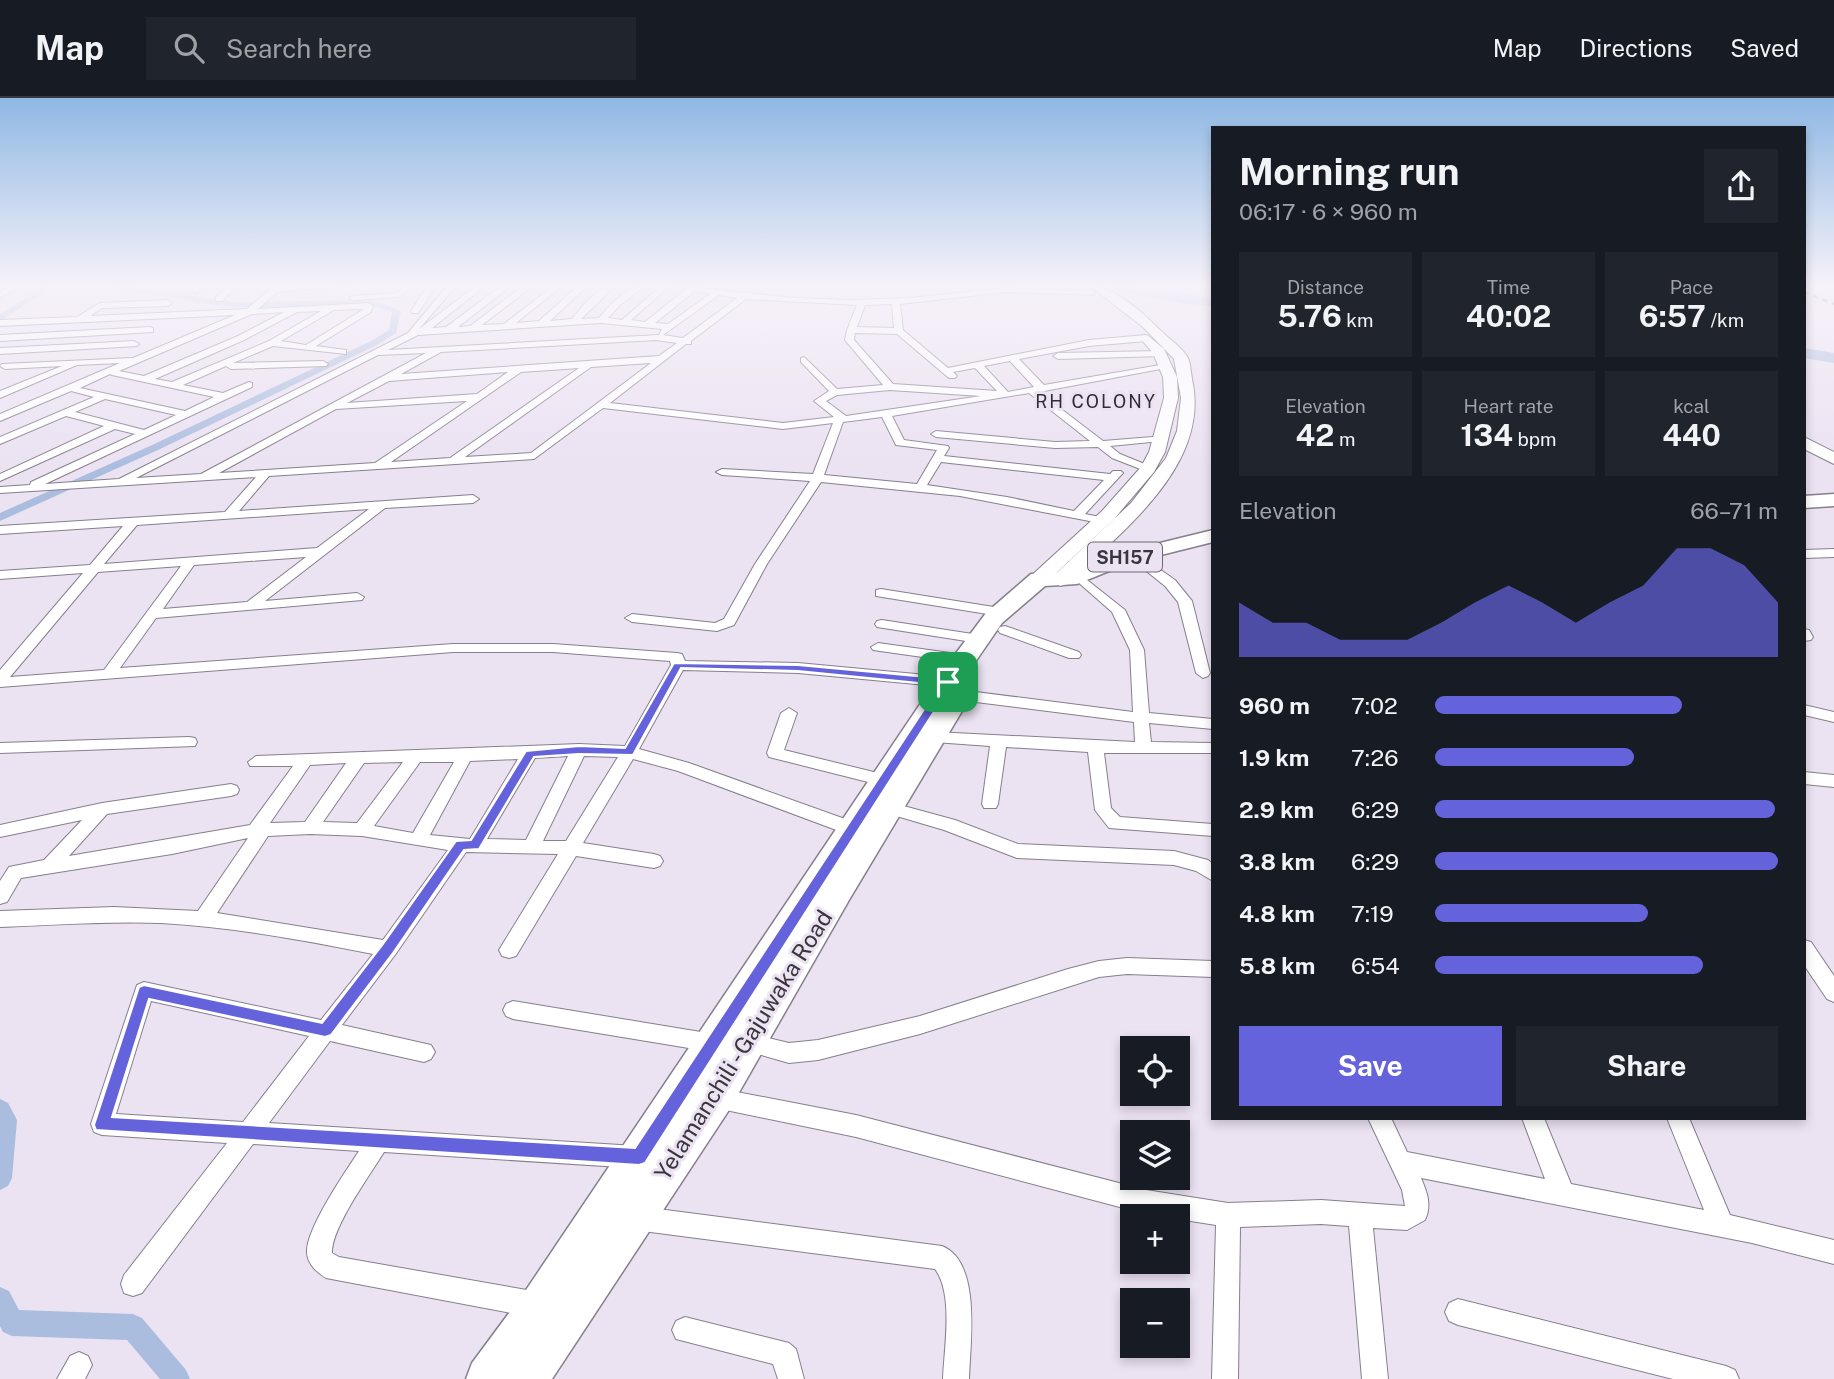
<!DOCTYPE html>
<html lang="en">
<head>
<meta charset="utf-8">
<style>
  :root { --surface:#171b24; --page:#20242c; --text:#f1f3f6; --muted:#9ea1a6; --line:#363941; --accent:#6563dc }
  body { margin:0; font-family:"Public Sans",sans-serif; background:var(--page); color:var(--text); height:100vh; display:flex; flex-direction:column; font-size:26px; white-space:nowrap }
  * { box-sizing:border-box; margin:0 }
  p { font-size:23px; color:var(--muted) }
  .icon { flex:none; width:38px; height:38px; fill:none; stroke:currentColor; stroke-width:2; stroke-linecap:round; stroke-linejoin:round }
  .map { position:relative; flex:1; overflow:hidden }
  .side { position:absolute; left:1211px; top:28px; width:595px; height:994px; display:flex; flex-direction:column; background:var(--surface); border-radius:0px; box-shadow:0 4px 10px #0003 }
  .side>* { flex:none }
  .controls { position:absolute; left:1120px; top:938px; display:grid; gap:14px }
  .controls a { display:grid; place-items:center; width:70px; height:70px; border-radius:0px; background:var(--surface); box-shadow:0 4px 10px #0003; font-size:35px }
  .pin { position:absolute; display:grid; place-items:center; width:60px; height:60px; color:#fff; margin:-30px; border-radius:14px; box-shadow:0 4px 10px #0006 }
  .round { display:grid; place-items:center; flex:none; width:74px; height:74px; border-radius:0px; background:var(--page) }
  .overview { display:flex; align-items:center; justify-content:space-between; height:119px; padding:0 28px }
  h1 { font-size:38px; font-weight:700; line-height:52px }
  .stats { display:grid; grid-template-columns:repeat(3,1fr); gap:10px; height:119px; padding:7px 28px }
  .stats div { display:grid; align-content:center; border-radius:0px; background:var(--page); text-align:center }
  .stats b { font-size:30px; font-weight:700 }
  .stats small { font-size:19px; font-weight:400 }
  .stats p { font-size:19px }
  .chart { height:196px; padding:14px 28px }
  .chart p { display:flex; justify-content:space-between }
  .chart svg { width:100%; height:126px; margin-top:7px; fill:var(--accent); opacity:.7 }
  .primary-button { display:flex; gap:14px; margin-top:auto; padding:14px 28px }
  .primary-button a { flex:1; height:80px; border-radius:0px; background:var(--accent); color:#fff; font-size:28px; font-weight:700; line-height:80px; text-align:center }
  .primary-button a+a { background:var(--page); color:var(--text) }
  ul { padding:0 28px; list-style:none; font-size:23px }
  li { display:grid; grid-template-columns:112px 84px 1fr; align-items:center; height:52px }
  li i { height:18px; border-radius:9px; background:var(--accent) }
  header { display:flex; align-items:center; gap:42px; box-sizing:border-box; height:98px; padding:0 35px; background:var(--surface); border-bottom:2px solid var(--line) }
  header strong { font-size:33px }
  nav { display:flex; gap:38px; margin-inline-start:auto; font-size:24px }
  .search { width:490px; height:63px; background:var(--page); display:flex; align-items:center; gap:18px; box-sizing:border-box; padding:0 24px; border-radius:0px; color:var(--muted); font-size:26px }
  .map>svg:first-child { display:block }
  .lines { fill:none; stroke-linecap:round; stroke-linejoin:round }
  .canal { fill:#abbddf; fill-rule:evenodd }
  .river { fill:#abbddf; fill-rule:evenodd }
  .street-casing { stroke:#867f8d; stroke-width:2 }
  .secondary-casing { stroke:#867f8d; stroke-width:2 }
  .primary-casing { stroke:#867f8d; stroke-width:3 }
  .street { fill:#fff; fill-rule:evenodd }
  .secondary { fill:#fff; fill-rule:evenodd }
  .primary { fill:#fff; fill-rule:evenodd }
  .rail { stroke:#524e56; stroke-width:2.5; stroke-dasharray:5 5; stroke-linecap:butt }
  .route { fill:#6563dc; stroke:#fff; stroke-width:2; fill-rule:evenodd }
  .labels { text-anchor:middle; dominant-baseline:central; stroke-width:6; stroke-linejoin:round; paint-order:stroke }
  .far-neighbourhood-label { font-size:18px; letter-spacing:2px; fill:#322b37; stroke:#ebe2f2 }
  .shield { fill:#ebe2f2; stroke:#6e6a73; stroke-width:2 }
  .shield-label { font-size:18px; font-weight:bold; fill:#39363c }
  .near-street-label { font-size:23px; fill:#39363c; stroke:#ebe2f2 }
</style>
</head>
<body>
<header>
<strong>Map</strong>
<div class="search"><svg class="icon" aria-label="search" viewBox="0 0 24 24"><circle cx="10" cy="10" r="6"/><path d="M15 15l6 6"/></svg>Search here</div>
<nav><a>Map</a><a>Directions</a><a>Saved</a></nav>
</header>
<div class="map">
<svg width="1834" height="1281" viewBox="0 0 1834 1281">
  <rect width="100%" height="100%" fill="#ebe2f2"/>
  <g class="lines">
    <path class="canal" d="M44,188h10l-54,35v-7z
      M103,188h20l112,16 124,-2 23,3 19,8 -5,22 -19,12 -219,105 -158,71v-8l150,-67 221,-105 18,-11 3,-18 -14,-5 -39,-3 -85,4 -35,-2z
      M0,1001l8,4 9,17 -5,58 -4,8 -8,4z
      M0,1189l9,4 10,19 114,4 9,4 44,52 4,9h-30l-33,-39 -115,-4 -9,-4 -3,-6z"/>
    <path class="river" d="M1109,188c36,0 69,9 104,12v8l-29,-2 -68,-14z
      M1804,250l30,5v10l-30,-5z"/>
    <g class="street-casing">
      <path id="street" d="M9,188h10l-19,12v-6z
        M196,188h9l-9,7 -4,-2z
        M228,188h9l-15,15h-6v-4z
        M274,188h77l-74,6 -19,17 111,-6 4,3 -2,6 -55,34 30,4v4l-73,-8 -40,17 90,-2 5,3 -2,2 -95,3 -5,-3 -43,19 40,8 26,-11 3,1v4l-207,97 74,-5 289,-146 39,-47h9l-37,43 57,-43h9l-53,42 14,-1 55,-41h10l-53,41 12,-1 53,-40h10l-51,39 22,-1 49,-38h9l-46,37 23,-2 39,-35h9l-37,35 22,-2c11,-13 25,-33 43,-33l-34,33 18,-1c12,-14 27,-32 46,-32l-25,19 -12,13 14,2 39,-34h9l-39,34 14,2 41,-33 -9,-3 118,12 57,2 58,-2 95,-10 86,3h3v4l-89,-3 -105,12 3,26 45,38 141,-28 57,-5 4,3 -4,3 -57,5 -70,13 25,26 122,-21 5,3 -132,25 64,49 62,-5 1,2 -5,3 -51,5 10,8 32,13v4l-4,1 -36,-14 -14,-11 -43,1 -119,-11 -5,-3 5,-3 119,11 35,-1 -61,-48 -137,23 12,24 44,6 1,2 -5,8 166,18 3,-3h8l2,2 -38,41 20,4v6l-145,-28 -139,-14 -54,82 -33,61 -17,6 -85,-9 -7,-4 7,-4 83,9 9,-4 31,-55 55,-83 -88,-6 -6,-3 6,-3 91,5 20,-51 -50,6 -180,-21 -69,51 -265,17 -30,35 234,-16 6,4 -6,4 -88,5 -120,93 92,-8 7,4 -2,3 -206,18 -36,50 333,-24h100l124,9 5,1 3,7 113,2 150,14 7,5 -7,5 -150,-14 -115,-3 -44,79 50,14 170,61 3,5 -3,5h-12l-169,-63 -45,-12 -50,84 71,11 6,2 3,5 -3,5 -6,2 -78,-12 -60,100 -7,2 -7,-2 -3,-6 59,-96 -92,-2 -71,103 -53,70 89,20 4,7 -4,7 -7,3 -94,-21 -61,82 367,23 8,3 3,8 -3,8 -8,3 -252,-16c-14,23 -53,76 -52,101l7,4 199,35 9,4 4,9 -4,9 -9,4 -212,-40c-9,-6 -18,-13 -19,-25 -2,-23 39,-82 52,-102l-106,-7 -111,149 -9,3 -9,-3 -3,-9 3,-9 103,-132 -125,-8 -8,-3 -3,-8 46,-139 7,-3 177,38 52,-66c-70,-14 -141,-27 -212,-31 -54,-2 -108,2 -161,4v-16l114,-4 84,4 50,-73 -76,16 -151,24 -14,24 -7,2v-23l9,-14 35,-7 38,-40 -82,17v-12l102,-22 129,-19 6,2 2,4 -2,4 -6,2 -124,18 -38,42 181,-31 43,-59h-43l-2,-4 8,-6 323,-12 46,2 46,-81 -1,-4 -117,-9h-100l-453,35v-17l83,-97 -83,6v-8l90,-6 33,-39 -123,8v-8l225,-14 31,-35 -256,16v-6l30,-2 1,-3 104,-48 -20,-5 -115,52v-7l104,-48 -38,-10 -66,28v-7l94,-40 -23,-6 -71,30v-7l120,-51 -43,2 -77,33v-7l62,-25 -57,3 -5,-3 2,-2 131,-6 102,-43 -235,11v-6l77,-3 23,-14 68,-3 4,3 -4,3 -66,2 -12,8 157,-7zM695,193l15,3 -42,30 -13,-1zM719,197l18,3 -54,40 -20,-3zM746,201l111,6 -10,25 -2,10 38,45 -46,4 -33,-32 -3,1v4l28,29 -15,10 20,16 -51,6 -173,-20 76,-59h5v-3zM892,206l2,24 -37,-1 8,-22zM364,211l-58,36 -25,-4 53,-31zM321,213l-52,30 -97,41 -17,-3 89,-39 53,-28zM284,214l-46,24 -94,40 -25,-5 133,-57zM601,225l61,6 -3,6 -271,15 30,-15zM855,235l42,1 52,44h6l2,-2 -4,-4 22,-4 22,23 -104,-7 -39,-44zM656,242l21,3 -18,13 -258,18 40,-22zM426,255l-225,121 -65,4 242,-123zM1010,263l24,26 -26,5 -24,-26zM651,265l-120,90 -66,4 126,-90zM579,270l-129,90 -59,4 130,-90zM508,274l-31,22 -130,9 42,-22zM110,276l2,1 102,22 -29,14 -105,-23zM890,292l91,6 -135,20 -20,-15 11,-6zM105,301l71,16 -32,15 -69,-18zM467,303l-92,62 -156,10 117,-64zM882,319l14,28 41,5 -20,34 -93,-9 19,-53zM941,364l163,18 -30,31 -67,-14 -80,-12zM369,411l-52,39 -213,16 33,-39zM306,459l-59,45 -84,7 31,-44zM181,468l-77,104 -94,7 88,-105zM568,658l-42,84 -39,-1 48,-81zM584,658l34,1 -52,84h-23zM518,661l-48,80 -40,-4 40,-74zM403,664l-46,61 -34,-1 41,-59zM420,664h34l-41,71 -39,-7zM346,665l-41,59 -35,1 40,-58zM310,736l52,2 86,14 -65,90 -166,-27 51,-77zM151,903l158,35 -66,86 -127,-8z
        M404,188h9l-14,11 -46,3 -4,-2 4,-2 44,-3z
        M428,188h8l-18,27h-6l-1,-2z
        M150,229l3,1v4l-153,9v-6z
        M134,243l5,3 -2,2 -137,8v-6z
        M1160,253l3,1v4l-105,3 -5,-3 5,-3z
        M1834,451v8l-30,1v-8z
        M1134,453l41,29 17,21 18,72 -2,3 -5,2 -7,-5 -18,-71 -13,-16 -35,-28 -2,-3z
        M1077,474l48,38 19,40 5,63 64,6v10l-64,-6 2,19 62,1v10h-109l7,55 9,9 93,7v12l-104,-8 -14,-18 -7,-58 -82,-5 -8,57 -2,4h-12l-2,-4 8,-58 -56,-4 -8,-5 8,-5 201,10 -1,-20 -174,-22 -8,-5 8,-5 173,22 -3,-62 -18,-38 -41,-36z
        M881,491l119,19 7,4 -7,4 -124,-20v-6z
        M882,522l97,15 7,4 -7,4 -102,-16 -2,-3 2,-3z
        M1005,528l74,26 2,3 -2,3h-10l-69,-25 -2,-3 2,-3z
        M1804,531l5,1 4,7 -2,3 -7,1z
        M878,545l87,12 7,4 -7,4 -92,-13 -2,-3z
        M1804,607l30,7v10l-30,-7z
        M789,610l8,5 -13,37 106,26 2,4 -2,4 -6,2 -115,-29 -2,-4 14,-40z
        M189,639l6,1 2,4 -2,4 -195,7v-10z
        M1804,674l30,3v12l-30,-3z
        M889,704l66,18 63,24 156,7 34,9 5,4v17l-17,-10 -22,-6 -157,-7 -73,-28 -61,-18 -2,-4 2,-4z
        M1804,842l7,2 23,34v26l-7,-3 -23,-34z
        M1127,860l86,3v16l-86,-3 -28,3 -179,57 -102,26 -29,3 -48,-14 -3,-7 3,-7 7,-2 41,10 29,-3 102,-24 148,-47 31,-8z
        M513,903l200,33 7,2 3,7 -3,7 -7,2 -200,-33 -7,-3 -3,-6 3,-6z
        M716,990l140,27 290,75 82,13 93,-3 84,6 -3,-16 -34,-72h23l16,34 138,27 -23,-61h22l27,66 133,26 -37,-92h22l41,97 104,25v24l-82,-21 -331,-65c6,14 11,27 4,42l-18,10 -34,-2 15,151h-26l-13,-153 -28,-2 -81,3 -2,152h-26l4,-154 -38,-6v-3l-32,-2 -290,-77 -140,-29 -8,-3 -3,-7 3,-7z
        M635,1108l307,40c40,16 28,98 27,133h-26c1,-30 11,-85 -8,-110l-300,-39 -8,-4 -4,-8 4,-8z
        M1458,1201l268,67 9,4 4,9h-66l-215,-54 -9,-4 -4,-9 4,-9z
        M685,1219l104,26 7,6 8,30h-26l-5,-15 -97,-25 -4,-9 4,-9z
        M79,1254l9,4 4,9 -7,14h-28l13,-23z"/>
    </g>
    <g class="secondary-casing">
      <path id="secondary" d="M1090,188c25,0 54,28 71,45 8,8 22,17 27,27 3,7 3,18 5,26 15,84 -73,149 -126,200l-7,2 -9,-6 2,-4 78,-73 35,-45 11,-27 4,-33 -7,-39 -31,-32z
        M1147,237l17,14 13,28 1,21 -13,54 -11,20 -40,47 -68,64h-14l-2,-4 2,-4 70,-64 39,-44 8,-15 15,-54 -1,-21 -10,-24 -12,-14z
        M1804,339l30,15v12l-30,-15z"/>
    </g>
    <g class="primary-casing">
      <path id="primary" d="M1834,396v12l-30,2v-12z
        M1213,432v12l-84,21 -52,21 -32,2 -43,37 -42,61 11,1 3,6 -125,209 -120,210 -177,269h-86l6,-16 54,-73 413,-614 47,-63 45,-39 35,-2 49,-18z"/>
    </g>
    <use href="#street" class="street"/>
    <use href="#secondary" class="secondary"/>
    <use href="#primary" class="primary"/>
    <path class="rail" d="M1804,194l30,12"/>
  </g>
  <linearGradient id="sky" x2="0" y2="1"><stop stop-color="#8fb8e4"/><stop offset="0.51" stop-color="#f6f2f9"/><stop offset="1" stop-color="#f6f2f9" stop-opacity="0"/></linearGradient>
  <rect width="1834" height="368" fill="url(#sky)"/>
  <path class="route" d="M674,565l124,2 150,14 5,3 -308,481 -6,2 -543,-35 -2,-5 45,-138 5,-2 178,38 61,-79 73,-103 15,-1 55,-89 53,-5 46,2zM681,570l117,3 142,14 -305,463 -523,-31 37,-118 176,38 6,-2 62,-82 71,-103 15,-1 55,-92 45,-3 54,1z"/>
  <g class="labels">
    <g class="far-neighbourhood-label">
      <text x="1096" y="303">RH COLONY</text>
    </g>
    <rect class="shield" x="1088" y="444.5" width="74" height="29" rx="5"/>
    <g class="shield-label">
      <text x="1125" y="459">SH157</text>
    </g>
    <g class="near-street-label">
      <text transform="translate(743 947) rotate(-58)">Yelamanchili - Gajuwaka Road</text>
    </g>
  </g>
</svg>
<div class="controls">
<a><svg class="icon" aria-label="locate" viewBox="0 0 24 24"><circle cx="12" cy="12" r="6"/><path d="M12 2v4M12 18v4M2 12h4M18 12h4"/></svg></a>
<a><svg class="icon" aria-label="layers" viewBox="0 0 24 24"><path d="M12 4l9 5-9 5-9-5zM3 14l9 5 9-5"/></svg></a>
<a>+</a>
<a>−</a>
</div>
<div class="pin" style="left:948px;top:584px;background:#1e9e55"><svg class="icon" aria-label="arrive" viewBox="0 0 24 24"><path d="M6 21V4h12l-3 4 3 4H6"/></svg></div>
<section class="side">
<div class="overview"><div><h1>Morning run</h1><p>06:17 · 6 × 960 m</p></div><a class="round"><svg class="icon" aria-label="share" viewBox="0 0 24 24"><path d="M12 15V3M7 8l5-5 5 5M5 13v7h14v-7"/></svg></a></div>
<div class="stats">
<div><p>Distance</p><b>5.76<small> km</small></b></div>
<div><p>Time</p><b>40:02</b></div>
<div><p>Pace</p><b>6:57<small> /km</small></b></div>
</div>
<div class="stats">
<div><p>Elevation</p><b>42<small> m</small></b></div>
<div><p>Heart rate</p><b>134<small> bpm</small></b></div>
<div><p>kcal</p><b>440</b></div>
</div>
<div class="chart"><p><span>Elevation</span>66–71 m</p>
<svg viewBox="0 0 160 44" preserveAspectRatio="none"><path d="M0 44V25L10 32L20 32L30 38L40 38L50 38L60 32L70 25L80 19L90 25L100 32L110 25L120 19L130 6L140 6L150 12L160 25V44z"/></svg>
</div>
<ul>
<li><b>960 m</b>7:02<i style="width:72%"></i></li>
<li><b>1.9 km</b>7:26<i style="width:58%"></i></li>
<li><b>2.9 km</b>6:29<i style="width:99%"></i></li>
<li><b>3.8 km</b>6:29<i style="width:100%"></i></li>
<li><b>4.8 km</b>7:19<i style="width:62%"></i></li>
<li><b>5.8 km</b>6:54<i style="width:78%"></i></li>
</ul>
<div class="primary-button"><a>Save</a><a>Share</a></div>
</section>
</div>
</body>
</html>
